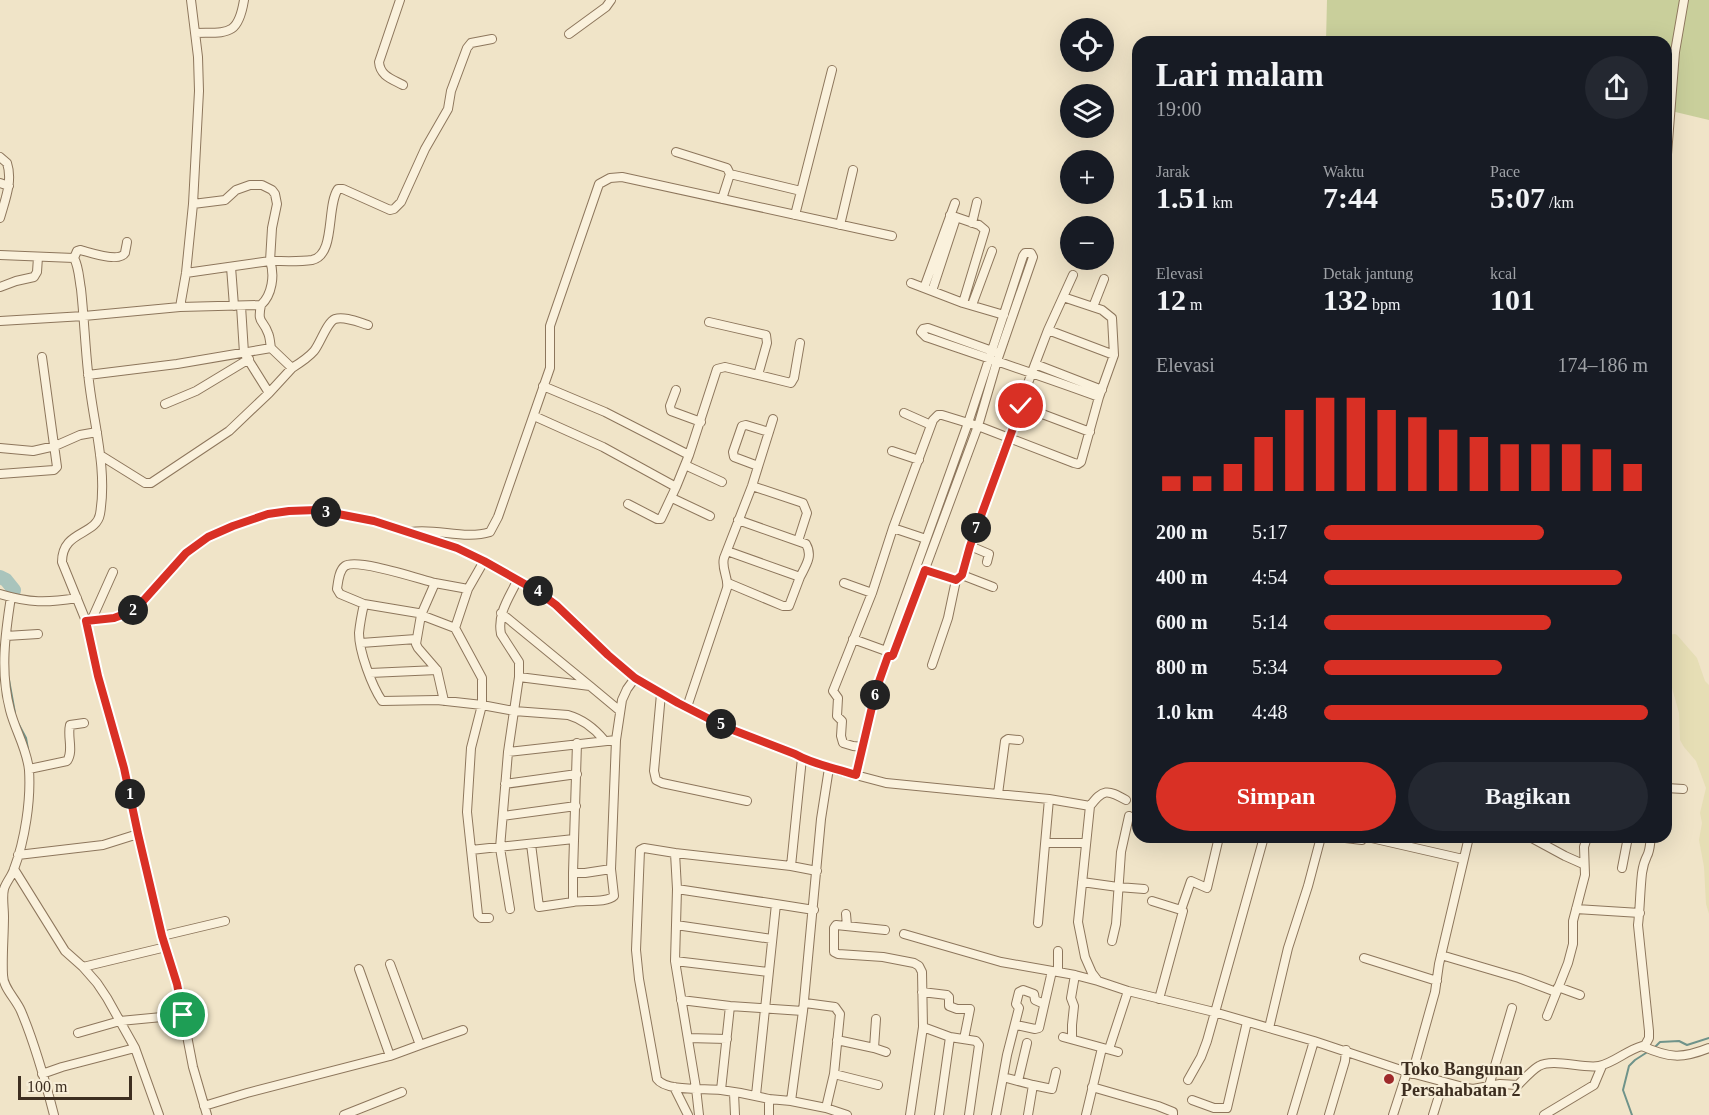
<!DOCTYPE html>
<html lang="id">
<head>
<meta charset="utf-8">
<style>
  :root { --surface:#171b24; --page:#242831; --text:#f1f3f6; --muted:#9ea1a6; --accent:#d93025 }
  body { margin:0; font-family:Georgia,serif; background:var(--page); color:var(--text); height:100vh; display:flex; flex-direction:column; font-size:22px; white-space:nowrap }
  * { box-sizing:border-box; margin:0 }
  p { font-size:20px; color:var(--muted) }
  .icon { flex:none; width:33px; height:33px; fill:none; stroke:currentColor; stroke-width:2; stroke-linecap:round; stroke-linejoin:round }
  .map { position:relative; flex:1; overflow:hidden }
  .panel { position:absolute; left:1132px; top:36px; width:540px; height:807px; display:flex; flex-direction:column; background:var(--surface); border-radius:18px; box-shadow:0 6px 24px #0002 }
  .panel>* { flex:none }
  .fabs { position:absolute; left:1060px; top:18px; display:grid; gap:12px }
  .fabs a { display:grid; place-items:center; width:54px; height:54px; border-radius:50%; background:var(--surface); box-shadow:0 6px 24px #0002; font-size:30px }
  .scale { position:absolute; left:18px; bottom:15px; width:114px; box-sizing:border-box; padding-left:6px; border:3px solid #3d2e20; border-top:0; font-size:16px; line-height:21px; white-space:nowrap; color:#3d2e20; -webkit-text-stroke:4px #f7eed8; paint-order:stroke }
  .pin { position:absolute; display:grid; place-items:center; width:51px; height:51px; color:#fff; margin:-26px; border:3px solid #fff; border-radius:50%; box-shadow:0 2px 6px #0007 }
  .km { position:absolute; width:30px; height:30px; margin:-15px; border-radius:50%; background:#222; color:#fff; font-size:16px; line-height:30px; text-align:center }
  .round { display:grid; place-items:center; flex:none; width:63px; height:63px; border-radius:32px; background:var(--page) }
  .headline { display:flex; align-items:center; justify-content:space-between; height:102px; padding:0 24px }
  h1 { font-size:33px; font-weight:800; line-height:45px }
  .stats { display:grid; grid-template-columns:repeat(3,1fr); gap:9px; height:102px; padding:6px 24px }
  .stats div { display:grid; align-content:center }
  .stats b { font-size:30px; font-weight:800 }
  .stats small { font-size:16px; font-weight:400 }
  .stats p { font-size:16px }
  .chart { height:168px; padding:12px 24px }
  .chart p { display:flex; justify-content:space-between }
  .chart svg { width:100%; height:108px; margin-top:6px; stroke:var(--accent); stroke-width:6 }
  .button { display:flex; gap:12px; margin-top:auto; padding:12px 24px }
  .button a { flex:1; height:69px; border-radius:36px; background:var(--accent); color:#fff; font-size:24px; font-weight:800; line-height:69px; text-align:center }
  .button a+a { background:var(--page); color:var(--text) }
  ul { padding:0 24px; list-style:none; font-size:20px }
  li { display:grid; grid-template-columns:96px 72px 1fr; align-items:center; height:45px }
  li i { height:15px; border-radius:8px; background:var(--accent) }
  .map>svg:first-child { display:block }
  .farmland { fill:#e6deb5 }
  .green { fill:#c9cf9b }
  .lines { fill:none; stroke-linecap:round; stroke-linejoin:round }
  .stream { stroke:#6f938a; stroke-width:2 }
  .river { stroke:#a9c4bc; stroke-width:14 }
  .minor-casing { stroke:#8d765c; stroke-width:10 }
  .minor { stroke:#faf1dc; stroke-width:8 }
  .route-casing { stroke:#fff; stroke-width:12 }
  .route { stroke:#d93025; stroke-width:8 }
  .poi-dot { fill:#9e2a2b; stroke:#f7eed8; stroke-width:2 }
  .labels { text-anchor:middle; dominant-baseline:central; stroke-width:4.5; stroke-linejoin:round; paint-order:stroke }
  .poi-label { font-size:18px; font-weight:bold; fill:#3d2e20; stroke:#f7eed8; text-anchor:start }
</style>
</head>
<body>
<div class="map">
<svg width="1709" height="1115" viewBox="0 0 1709 1115">
  <rect width="100%" height="100%" fill="#f0e4c8"/>
  <path class="farmland" d="M1675,634l2,1 20,23 8,23 4,4v229l-3,-10 -2,-37 -5,-27 3,-17 -2,-10 6,-25 -10,-27 -12,-14 -4,-7 -1,-27 -7,-25 -4,-9h-1v-44z"/>
  <path class="green" d="M1327,0h382v120l-42,-10 -1,-68h-340z"/>
  <g class="lines">
    <path class="stream" d="M9,680l6,33
      M17,721l9,17 2,11
      M1654,1048l6,-6 19,-1 8,4 22,-7
      M1632,1115l-9,-25 6,-24 6,-6 14,-9"/>
    <path class="river" d="M0,577l6,3 8,10 -1,4"/>
    <g class="minor-casing">
      <path id="minor" d="M400,0l-21,62c1,14 13,17 24,23
        M195,33c32,-1 43,4 49,-33
        M569,34l37,-27 5,-7
        M676,152l51,16 3,6 -8,25
        M0,157l7,6c6,18 -2,37 -7,55
        M1666,167l9,-115 9,-52
        M730,174l71,17
        M0,183l9,3
        M193,204l32,-4 11,-10 14,-5h12l10,5 3,4 2,10 -5,24 -2,33c14,0 29,1 42,-1 24,-5 14,-54 26,-71h5l47,21 4,-1 7,-7 24,-53 23,-40 3,-18 16,-43 4,-5 21,-4
        M795,215l37,-145
        M950,215l29,10 6,5 -22,73
        M972,223l5,-21
        M840,225l13,-55
        M0,255l74,3
        M74,258c5,9 5,21 7,31 3,28 4,55 7,83 4,47 20,95 12,142 -4,22 -38,16 -38,48l24,59 12,55 26,92 14,66 24,102 15,48 16,83 14,48
        M74,258l3,-7 3,-1c9,2 39,13 45,3 0,-1 2,-10 2,-11
        M231,267l3,39
        M186,273l84,-12c5,14 2,34 -9,44
        M911,283l52,20 41,12
        M0,287l16,-6 18,-4 3,-5 1,-15
        M924,288l31,-85
        M932,291l24,-73
        M972,305l20,-54
        M241,306l3,47 25,40
        M1093,307l11,-28
        M0,321l84,-5 96,-9 6,-34 7,-69 6,-113 -1,-34 -7,-57
        M709,322l57,13 1,8 -9,32
        M1048,330l66,25
        M271,348l21,20c8,-5 16,-10 22,-17 6,-7 13,-29 21,-32 9,-3 23,3 33,6
        M995,352l-67,-24 -5,1 -2,3 5,5c58,20 116,39 173,60
        M1035,364l67,26
        M88,375l89,-11 94,-16c-1,-5 -1,-11 -3,-15 -5,-14 -11,-9 -7,-28l-81,2
        M543,386l62,26 84,43 28,-86 8,-2 66,16 3,-5 6,-35
        M676,390l-6,16 1,5 30,11
        M165,404l31,-13 53,-32
        M1021,406l69,26
        M904,413l27,12
        M534,416l69,31 73,40 13,-32
        M0,448l33,3 22,-5 25,-11 17,-3
        M892,451l27,9
        M100,455l45,28h6l78,-52 40,-38 23,-25
        M685,465l37,17
        M758,466l-24,-9 -1,-5 9,-26 4,-1 23,7
        M0,474l54,-4 3,-3 -15,-110
        M752,486l51,17 4,10 -9,28
        M672,498l38,18
        M628,504l29,15h4l15,-32
        M893,528l33,11
        M411,532c26,-4 54,8 79,0l8,-15 52,-149v-42l49,-142 11,-6 12,-1 270,59
        M970,546l19,8 -2,8
        M727,551l73,26c6,-12 13,-21 6,-33l-68,-24
        M920,569l36,11 6,-5 8,-29 62,-174 16,-42 25,-55
        M962,575l31,12
        M435,583l33,6 -13,39
        M728,583l55,23h6l11,-29
        M844,583l28,10
        M468,589l16,-28
        M0,594c30,9 46,9 77,4
        M11,597c-6,38 -11,75 -1,113 5,20 17,39 19,60 2,30 -4,70 -15,99 -2,7 -8,13 -10,20 -2,8 0,19 0,27 0,20 -2,40 -1,59 0,13 13,24 18,36 14,33 24,69 33,104
        M364,604c-2,9 -4,19 -5,29 0,19 13,53 23,68l55,-1 45,5 32,6 54,4c14,4 27,14 36,25
        M501,613l89,73
        M92,619l21,-47
        M86,621l28,-3 21,-8 51,-57 22,-16 25,-11 35,-12 21,-3 28,-1 21,4 36,7 83,27 27,13 53,30 19,14 52,50 27,23 43,25 47,24 70,27 7,4 27,10 57,15 163,16 41,7
        M6,636l32,-2
        M853,639l36,13
        M361,643l55,-4
        M932,665l16,-47 8,-38
        M370,673l67,-3
        M519,677l71,9 30,25
        M661,694l-7,77 2,9 6,3 85,18
        M444,701l-7,-31 -19,-22 -2,-4 5,-29 14,-32c-16,-4 -78,-25 -90,-17 -6,4 -7,16 -8,23l3,5 24,10 54,9 3,2 34,13 27,50v27l-11,43 -4,64 11,103 3,3h8
        M687,707l40,-119c2,-10 -6,-19 -3,-30l28,-72 21,-67
        M577,743l-4,130h12l26,-4
        M863,747l-10,-1 -10,-3 -2,-7 1,-15 -5,-5 1,-18 -5,-7 39,-98 21,-65 40,-108 5,-5h4l36,11 96,37 4,1 3,-2 18,-65 15,-42 -2,-37 -10,-8 -39,-13
        M508,752l108,-12
        M29,769l38,-8c7,-10 0,-24 3,-36l14,-2
        M856,775l20,-85 12,-34 -2,-5 82,-228 55,-167 2,-3h6l2,4 -36,104 -19,65 -85,229 -5,1
        M505,784l72,-10
        M1666,788l17,1
        M998,794l7,-53 3,-2 11,1
        M1126,800c-19,-11 -23,-11 -36,6l-12,116 7,35 7,16 6,8 30,10 86,21 100,29 93,31 60,16 6,1 27,-5 18,1c5,-5 15,-16 21,-19 14,-8 44,3 60,0 15,-3 28,-16 43,-20 27,12 40,13 67,2
        M503,816l73,-10
        M1337,837l25,3 2,-3
        M1367,837l96,22
        M1530,837l35,19 18,8
        M1046,843h40
        M531,844l8,63 34,-5v-29
        M471,850l103,-11
        M675,853l-31,-5 -4,2 -4,100 3,29 18,100c9,13 49,9 64,11 16,2 32,5 48,9v16
        M18,855l85,-10 35,-11
        M791,866l11,-108
        M1622,868l6,-31
        M14,869l51,82 18,16 14,16 10,15 28,50 24,67
        M1082,882l36,5 26,2
        M677,889l99,15 -20,191
        M1152,901l29,9 10,-29 16,7 12,-51
        M573,902c11,-2 34,1 41,-6l-3,-27 5,-129 6,-40 5,-11 8,-11
        M776,904l38,6
        M510,909l-10,-61 8,-96 11,-75v-15l-18,-28c-4,-20 8,-36 16,-53
        M1576,909l64,4
        M846,914l1,12
        M1038,923l11,-124
        M676,925l96,14
        M885,930l-49,-5 -2,3v24l4,2 45,3 31,6 5,3 3,6 1,55 -13,88
        M904,934l97,28 74,13 23,6
        M162,936l63,-15
        M1112,941l4,-17 5,-72 8,-36
        M1441,955l78,23 37,14
        M1364,958l73,23
        M675,961l93,11
        M83,967l83,-20
        M359,969l31,87
        M1058,972v-21
        M1558,987l22,8
        M922,992l25,3 2,2v9l8,3h13l-6,30
        M1159,999l24,-88 -2,-1
        M681,1000l49,6 73,5 18,-192 8,-51
        M1547,1016l21,-53 5,-19v-23l12,-46 -1,-28 3,-10
        M1016,1025l19,4 4,-1 13,-57
        M923,1027l27,10 -11,78
        M1269,1028l19,-80 20,-62 13,-49
        M78,1033l42,-12 63,-6
        M950,1037l26,4 3,4 -10,70
        M1063,1037l55,15
        M688,1038l39,1
        M1072,1039v-14l2,-19 -3,-8 4,-23
        M837,1040l37,8 2,-29
        M420,1045l43,-15
        M1644,1047l5,-9v-7l-11,-106c2,-17 2,-34 4,-52 1,-7 2,-11 5,-17 3,-5 3,-13 4,-19
        M874,1048l12,4
        M1109,1049l19,-58
        M42,1074l20,-7 73,-19
        M834,1074l44,11
        M1412,1074l23,-82 4,-28 30,-127
        M1003,1077l30,8 -5,30
        M1188,1080l13,-23 6,-16 57,-204
        M1018,1081l9,-38
        M1033,1085l19,4 4,-17
        M1489,1086l23,-78
        M674,1087l14,28
        M1092,1087l66,19 15,6v3
        M721,1090l9,-84
        M734,1093l1,22
        M769,1099l22,2 12,-90
        M1192,1100l22,8h13l20,-86
        M791,1101l35,7 8,-34 6,-60 -5,-7 -30,-4
        M204,1106l43,-13 143,-37 30,-11 -30,-81
        M826,1108l21,7
        M344,1115l58,-23
        M699,1115l-3,-27 -21,-127 2,-72 -2,-36 116,13 26,5
        M996,1115l11,-60 12,-47 -3,-4 3,-12 4,-2 11,4 1,6 9,4
        M1086,1115l16,-67
        M1292,1115l22,-74
        M1329,1115l16,-54 1,-11
        M1393,1115l14,-43
        M1433,1115l10,-32
        M1544,1115l50,-30 8,-19"/>
    </g>
    <use href="#minor" class="minor"/>
  </g>
  <g class="lines">
    <g class="route-casing">
      <path id="route" d="M183,1015l-6,-31 -15,-48 -24,-102 -14,-66 -26,-92 -12,-55 28,-3 21,-8 51,-57 22,-16 25,-11 35,-12 21,-3 28,-1 21,4 36,7 83,27 27,13 53,30 19,14 52,50 27,23 43,25 47,24 70,27c19,11 41,14 61,21l20,-85 12,-34h4l1,-1 32,-85 31,10 6,-5 8,-29 51,-140"/>
    </g>
    <use href="#route" class="route"/>
  </g>
  <circle class="poi-dot" cx="1389" cy="1079" r="6"/>
  <g class="labels">
    <g class="poi-label">
      <text x="1401" y="1069">Toko Bangunan<tspan x="1401" dy="21">Persahabatan 2</tspan></text>
    </g>
  </g>
</svg>
<div class="fabs">
<a><svg class="icon" aria-label="locate" viewBox="0 0 24 24"><circle cx="12" cy="12" r="6"/><path d="M12 2v4M12 18v4M2 12h4M18 12h4"/></svg></a>
<a><svg class="icon" aria-label="layers" viewBox="0 0 24 24"><path d="M12 4l9 5-9 5-9-5zM3 14l9 5 9-5"/></svg></a>
<a>+</a>
<a>−</a>
</div>
<div class="scale">100 m</div>
<div class="pin" style="left:183px;top:1015px;background:#1e9e55"><svg class="icon" aria-label="arrive" viewBox="0 0 24 24"><path d="M6 21V4h12l-3 4 3 4H6"/></svg></div>
<div class="pin" style="left:1021px;top:406px;background:#d93025"><svg class="icon" aria-label="check" viewBox="0 0 24 24"><path d="M5 12l5 5 9-10"/></svg></div>
<b class="km" style="left:130px;top:794px">1</b>
<b class="km" style="left:133px;top:610px">2</b>
<b class="km" style="left:326px;top:512px">3</b>
<b class="km" style="left:538px;top:591px">4</b>
<b class="km" style="left:721px;top:724px">5</b>
<b class="km" style="left:875px;top:695px">6</b>
<b class="km" style="left:976px;top:528px">7</b>
<section class="panel">
<div class="headline"><div><h1>Lari malam</h1><p>19:00</p></div><a class="round"><svg class="icon" aria-label="share" viewBox="0 0 24 24"><path d="M12 15V3M7 8l5-5 5 5M5 13v7h14v-7"/></svg></a></div>
<div class="stats">
<div><p>Jarak</p><b>1.51<small> km</small></b></div>
<div><p>Waktu</p><b>7:44</b></div>
<div><p>Pace</p><b>5:07<small> /km</small></b></div>
</div>
<div class="stats">
<div><p>Elevasi</p><b>12<small> m</small></b></div>
<div><p>Detak jantung</p><b>132<small> bpm</small></b></div>
<div><p>kcal</p><b>101</b></div>
</div>
<div class="chart"><p><span>Elevasi</span>174–186 m</p>
<svg viewBox="0 0 160 44" preserveAspectRatio="none"><path d="M5 44V38M15 44V38M25 44V33M35 44V22M45 44V11M55 44V6M65 44V6M75 44V11M85 44V14M95 44V19M105 44V22M115 44V25M125 44V25M135 44V25M145 44V27M155 44V33"/></svg>
</div>
<ul>
<li><b>200 m</b>5:17<i style="width:68%"></i></li>
<li><b>400 m</b>4:54<i style="width:92%"></i></li>
<li><b>600 m</b>5:14<i style="width:70%"></i></li>
<li><b>800 m</b>5:34<i style="width:55%"></i></li>
<li><b>1.0 km</b>4:48<i style="width:100%"></i></li>
</ul>
<div class="button"><a>Simpan</a><a>Bagikan</a></div>
</section>
</div>
</body>
</html>
